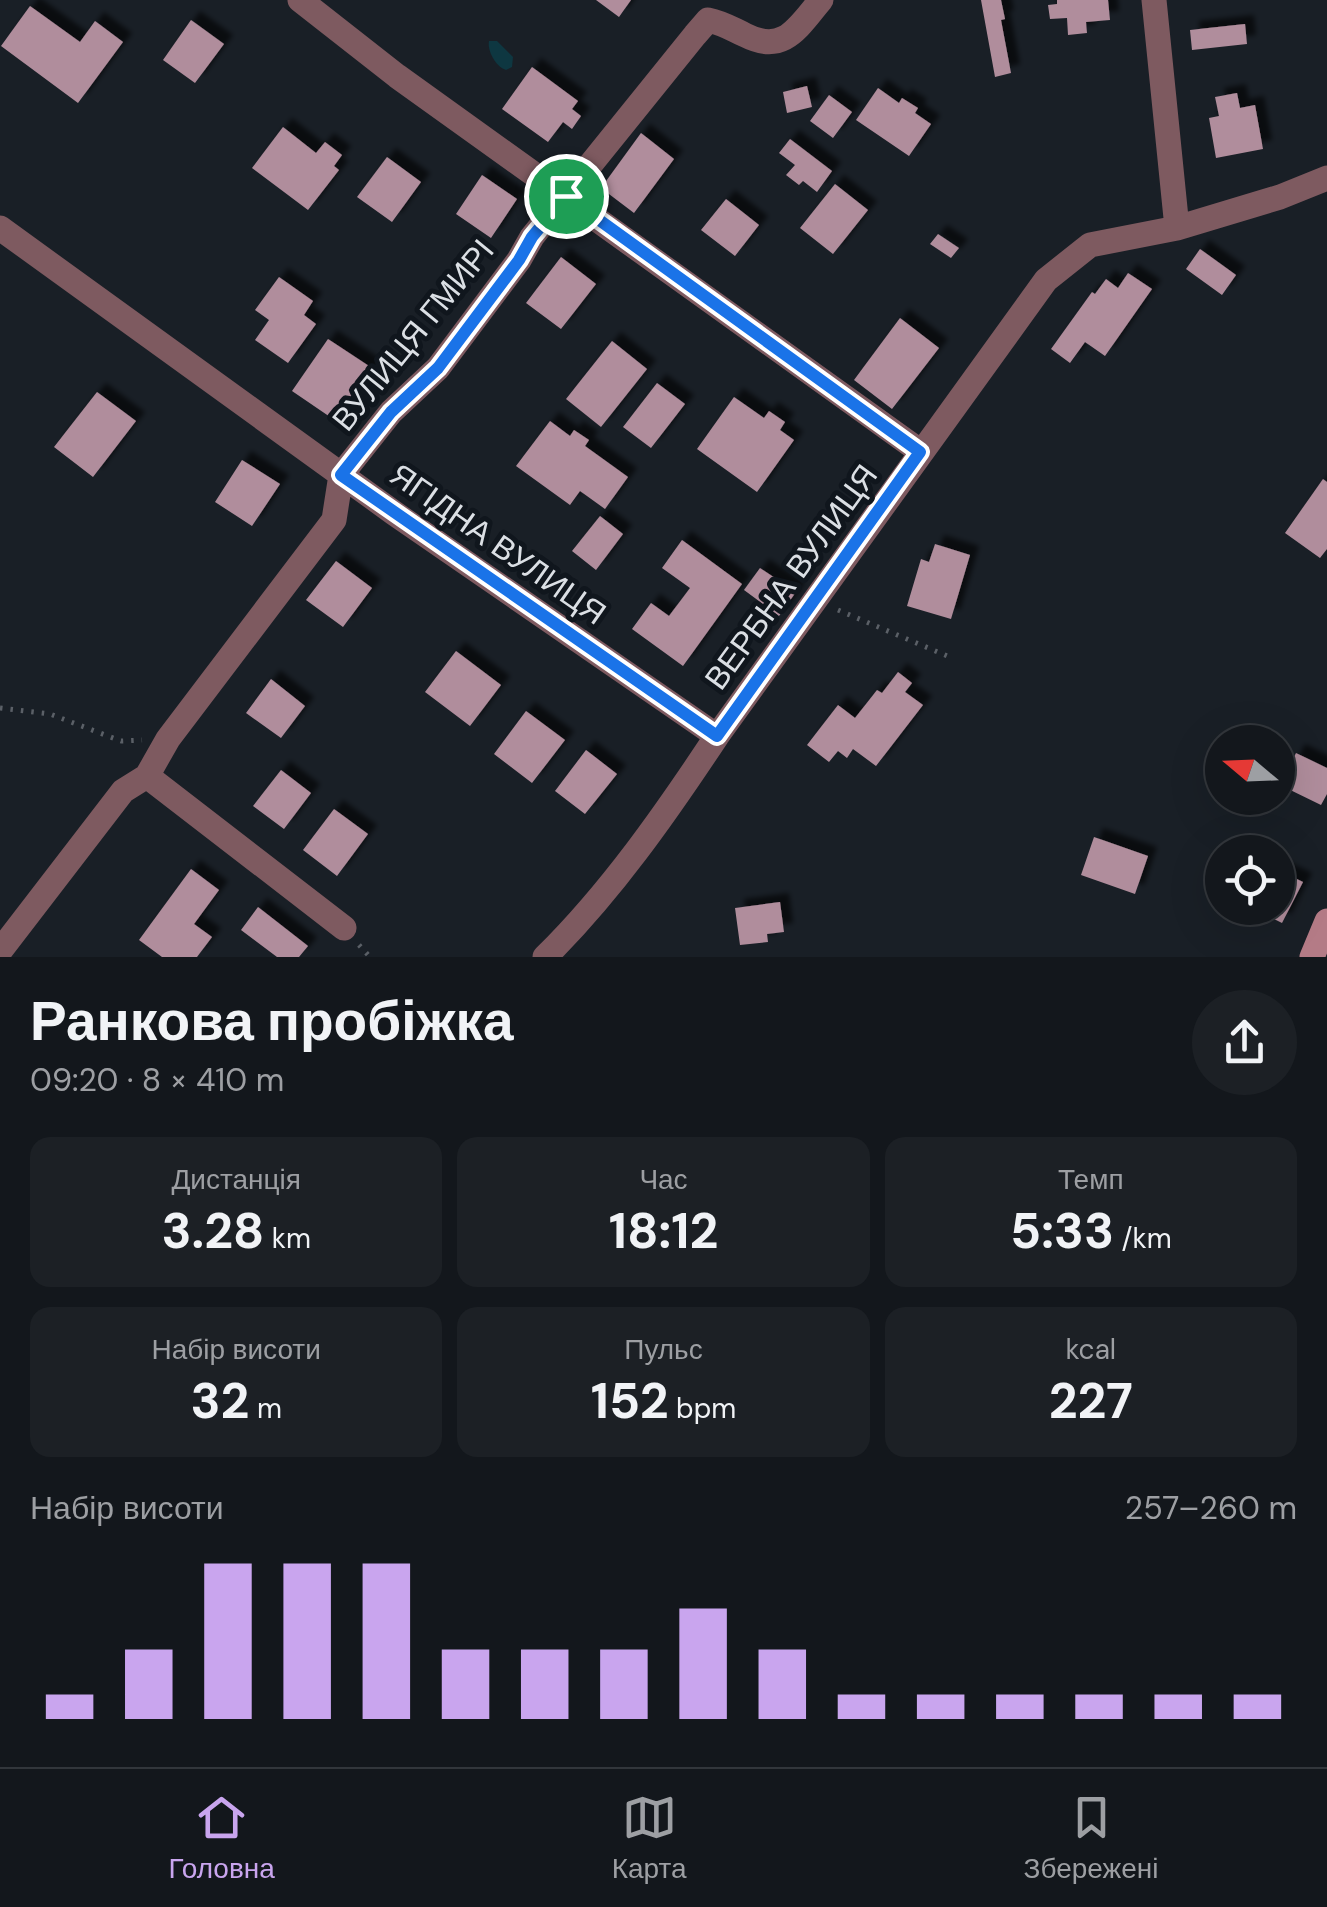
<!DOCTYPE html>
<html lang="uk">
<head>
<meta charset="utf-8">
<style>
  :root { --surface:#13171c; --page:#1c2025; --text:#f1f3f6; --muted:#9d9fa3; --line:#32363b; --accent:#c9a5ee }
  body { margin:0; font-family:"DM Sans",sans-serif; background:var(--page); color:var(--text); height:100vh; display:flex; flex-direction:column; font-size:38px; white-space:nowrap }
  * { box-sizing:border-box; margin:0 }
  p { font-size:32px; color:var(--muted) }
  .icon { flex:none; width:55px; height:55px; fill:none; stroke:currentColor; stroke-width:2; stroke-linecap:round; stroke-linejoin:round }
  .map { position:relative; height:957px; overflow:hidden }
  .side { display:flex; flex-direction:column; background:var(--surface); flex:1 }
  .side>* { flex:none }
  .needle { width:65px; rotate:289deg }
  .fabs { position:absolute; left:1205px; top:725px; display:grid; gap:20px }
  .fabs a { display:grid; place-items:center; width:90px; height:90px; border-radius:50%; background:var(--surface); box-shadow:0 10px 40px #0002,0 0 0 2px var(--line); font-size:50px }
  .pin { position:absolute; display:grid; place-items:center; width:85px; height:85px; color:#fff; margin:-42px; border:5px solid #fff; border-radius:50%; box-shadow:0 2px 10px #0007 }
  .round { display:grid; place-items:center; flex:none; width:105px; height:105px; border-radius:52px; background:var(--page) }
  .head { display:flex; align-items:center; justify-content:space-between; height:170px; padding:0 30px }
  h1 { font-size:55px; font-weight:700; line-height:75px }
  .metrics { display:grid; grid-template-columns:repeat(3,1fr); gap:15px; height:170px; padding:10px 30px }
  .metrics div { display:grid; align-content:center; border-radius:20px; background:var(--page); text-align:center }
  .metrics b { font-size:50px; font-weight:700 }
  .metrics small { font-size:28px; font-weight:400 }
  .metrics p { font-size:28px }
  .chart { height:280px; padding:20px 30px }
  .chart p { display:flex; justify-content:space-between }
  .chart svg { width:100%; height:180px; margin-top:10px; stroke:var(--accent); stroke-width:6 }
  .dock { display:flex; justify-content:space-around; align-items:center; height:140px; border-top:2px solid var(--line); background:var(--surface); font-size:28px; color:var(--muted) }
  .dock a { display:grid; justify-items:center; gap:5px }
  .dock .selected { color:var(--accent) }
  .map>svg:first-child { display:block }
  .water { fill:#0e3741 }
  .building { fill:#b08d9c; filter:url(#shadow) }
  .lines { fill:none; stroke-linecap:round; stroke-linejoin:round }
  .path { stroke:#5b6067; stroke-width:5; stroke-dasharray:2.5 8; stroke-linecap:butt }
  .street { stroke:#7e5a60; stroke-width:25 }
  .secondary { stroke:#b47b86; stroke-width:25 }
  .route-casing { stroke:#fff; stroke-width:20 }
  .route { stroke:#1a73e8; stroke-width:12 }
  .labels { text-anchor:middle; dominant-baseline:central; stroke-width:10; stroke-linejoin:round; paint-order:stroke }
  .street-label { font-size:32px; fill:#dbdfe4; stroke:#10161d }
</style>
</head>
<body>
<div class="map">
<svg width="1327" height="957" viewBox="0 0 1327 957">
  <defs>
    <filter id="shadow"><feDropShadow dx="9" dy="-9" stdDeviation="2.5" flood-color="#0009"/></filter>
  </defs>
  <rect width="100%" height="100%" fill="#191f26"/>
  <path class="water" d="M489,41h8l16,16 -1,10 -6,3c-10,-3 -19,-19 -17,-29z"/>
  <path class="building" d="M596,0h35l-12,17z
    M981,0h20l4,19 -4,1 10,53 -16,4z
    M1057,0h51l2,20 -24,2 1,11 -19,2 -1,-17 -17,1 -2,-14 9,-1z
    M30,6l50,36 15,-21 28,21 -45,61 -77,-57z
    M191,20l33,24 -29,39 -32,-23z
    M1245,24l2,20 -55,6 -2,-20z
    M532,67l46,34 -6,8 9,7 -9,13 -9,-7 -15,20 -46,-33z
    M807,86l5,21 -25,6 -4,-21z
    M878,88l21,15 3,-5 16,10 -3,5 16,11 -22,32 -53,-36z
    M1237,93l3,15 15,-3 8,44 -47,9 -7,-40 10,-2 -4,-19z
    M829,95l23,17 -19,26 -23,-17z
    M283,127l33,26 9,-11 17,13 -8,11 5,4 -31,40 -56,-42z
    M641,133l33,26 -40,54 -33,-25z
    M790,139l42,32 -15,21 -14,-11 -4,4 -13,-10 9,-10 -16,-12z
    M387,157l34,25 -29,40 -35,-25z
    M482,175l35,24 -26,39 -35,-24z
    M835,184l33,26 -35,44 -33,-26z
    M726,199l33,26 -24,31 -34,-26z
    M938,234l21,14 -8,10 -21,-14z
    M1200,249l36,26 -14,20 -36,-26z
    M561,257l35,27 -35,45 -35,-26z
    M1128,273l24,16 -47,67 -20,-14 -15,21 -19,-14 41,-57 3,2 11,-15 12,9z
    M279,277l34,24 -9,14 12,9 -28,39 -33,-23 14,-20 -14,-10z
    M900,318l39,30 -47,61 -38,-29z
    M328,339l44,29 -36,53 -44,-30z
    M612,341l35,28 -46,58 -35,-28z
    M657,383l28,21 -34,44 -28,-21z
    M97,392l39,29 -43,56 -39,-30z
    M734,397l30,21 5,-7 16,11 -5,8 14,10 -37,52 -60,-43z
    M550,421l20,15 4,-6 15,10 -4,6 43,31 -23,32 -25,-18 -10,14 -54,-39z
    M242,460l38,24 -28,42 -37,-24z
    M1323,479l4,3v67l-7,9 -35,-25z
    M600,516l23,18 -27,36 -24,-19z
    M682,540l60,44 -59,82 -51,-37 19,-26 18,13 21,-28 -28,-20z
    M935,544l35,11 -19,64 -44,-13 14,-47 8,3z
    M336,561l36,27 -29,39 -37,-27z
    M760,568l36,24 -17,24 -35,-26z
    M456,651l45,34 -31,41 -45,-34z
    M898,672l14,11 -7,9 18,13 -47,61 -23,-17 -6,9 -9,-7 -9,11 -22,-17 31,-40 17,13 22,-28 5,3z
    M271,679l34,27 -24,32 -35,-25z
    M526,711l39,29 -33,43 -38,-29z
    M586,750l31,24 -32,40 -30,-23z
    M1296,753l31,15v26l-6,11 -41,-20z
    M281,770l30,23 -27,36 -31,-23z
    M334,809l34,25 -31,42 -34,-26z
    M1094,837l54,19 -13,38 -54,-19z
    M191,869l28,21 -25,34 18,13 -15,20h-35l-23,-17z
    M1278,870l25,12 -21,41 -30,-15h26z
    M780,902l4,30 -17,2 1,8 -28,3 -5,-37z
    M258,907l50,39 -9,11h-22l-36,-27z"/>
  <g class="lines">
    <path class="path" d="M838,610l114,48
      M0,708l50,6 71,27 21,-1
      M359,945l11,12"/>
    <path class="street" d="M300,0l97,76 524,376
      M1154,0l23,228
      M0,228l394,285 323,223
      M147,776l197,152
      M0,951l123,-160 24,-15 21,-37 166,-219 7,-45 50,-63 47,-44 81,-108 13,-23 163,-202 13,-15c15,3 24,9 37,15 39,20 53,-8 76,-35
      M545,957c66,-65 121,-144 172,-221l329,-456 44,-35 87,-17 103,-31 47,-19"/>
    <path class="secondary" d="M1312,957l15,-36"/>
  </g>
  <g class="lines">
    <g class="route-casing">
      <path id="route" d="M566,196l354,256 -203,284 -376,-261 50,-63 47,-44 81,-108 13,-23z"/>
    </g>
    <use href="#route" class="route"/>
  </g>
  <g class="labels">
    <g class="street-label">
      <text transform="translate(413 335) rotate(-51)">ВУЛИЦЯ ГМИРІ</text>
      <text transform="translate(498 544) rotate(35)">ЯГІДНА ВУЛИЦЯ</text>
      <text transform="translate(791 577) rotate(-54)">ВЕРБНА ВУЛИЦЯ</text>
    </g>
  </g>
</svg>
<div class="fabs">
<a><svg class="needle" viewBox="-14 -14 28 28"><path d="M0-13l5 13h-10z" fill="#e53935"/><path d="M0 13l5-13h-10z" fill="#9d9fa3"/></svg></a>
<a><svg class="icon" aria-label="locate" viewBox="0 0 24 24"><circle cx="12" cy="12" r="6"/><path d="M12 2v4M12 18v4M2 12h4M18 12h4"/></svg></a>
</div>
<div class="pin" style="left:566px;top:196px;background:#1e9e55"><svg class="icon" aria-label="arrive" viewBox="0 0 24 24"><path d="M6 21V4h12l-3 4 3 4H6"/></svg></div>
</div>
<section class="side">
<div class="head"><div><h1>Ранкова пробіжка</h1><p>09:20 · 8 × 410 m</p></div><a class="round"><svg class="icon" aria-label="share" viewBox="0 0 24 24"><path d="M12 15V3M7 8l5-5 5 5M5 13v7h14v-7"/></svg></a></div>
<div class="metrics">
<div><p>Дистанція</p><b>3.28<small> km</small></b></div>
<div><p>Час</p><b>18:12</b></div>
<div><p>Темп</p><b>5:33<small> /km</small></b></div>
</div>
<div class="metrics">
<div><p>Набір висоти</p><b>32<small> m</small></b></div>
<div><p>Пульс</p><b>152<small> bpm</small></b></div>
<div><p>kcal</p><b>227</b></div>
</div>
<div class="chart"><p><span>Набір висоти</span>257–260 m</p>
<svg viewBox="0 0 160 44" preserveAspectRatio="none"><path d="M5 44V38M15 44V27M25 44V6M35 44V6M45 44V6M55 44V27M65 44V27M75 44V27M85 44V17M95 44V27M105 44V38M115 44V38M125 44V38M135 44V38M145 44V38M155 44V38"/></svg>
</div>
</section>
<nav class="dock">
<a class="selected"><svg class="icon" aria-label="home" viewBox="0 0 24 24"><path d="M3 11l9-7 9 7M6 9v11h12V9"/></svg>Головна</a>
<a><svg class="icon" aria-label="map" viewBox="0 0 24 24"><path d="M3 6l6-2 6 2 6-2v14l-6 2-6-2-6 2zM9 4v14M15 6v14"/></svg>Карта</a>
<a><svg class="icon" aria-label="saved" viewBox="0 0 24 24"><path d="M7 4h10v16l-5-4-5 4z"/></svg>Збережені</a>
</nav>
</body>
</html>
